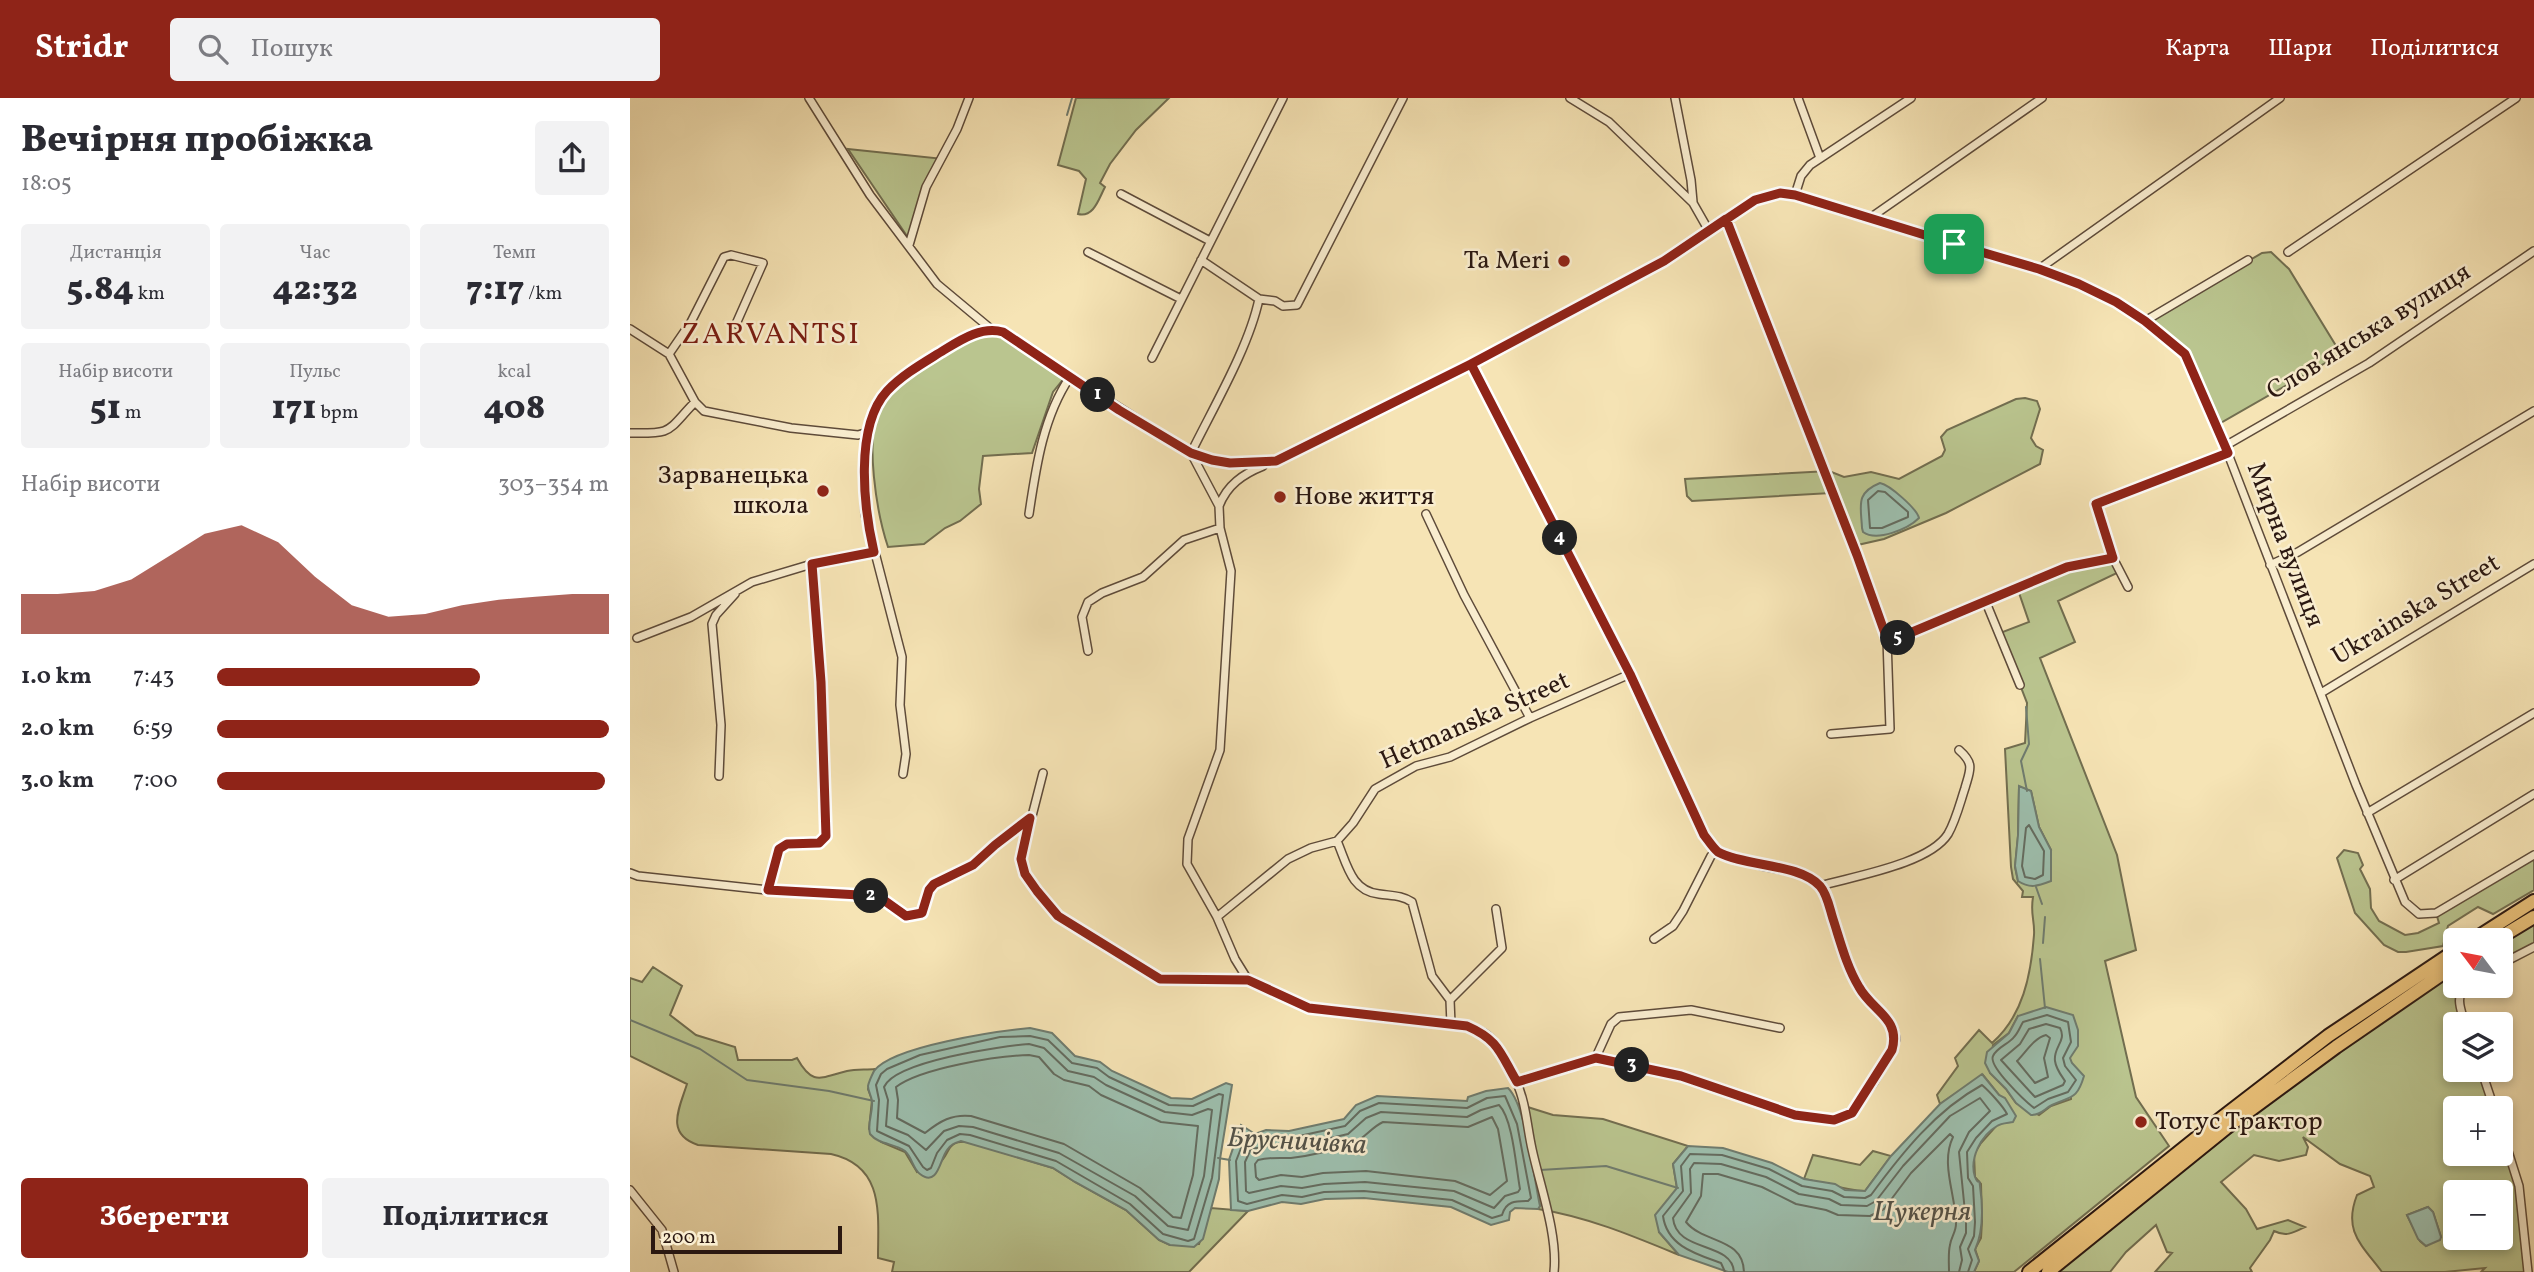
<!DOCTYPE html>
<html lang="uk">
<head>
<meta charset="utf-8">
<style>
  :root { --surface:#fff; --page:#f2f2f3; --text:#2b2b33; --muted:#7c7c81; --accent:#8f2418 }
  body { margin:0; font-family:Vollkorn,serif; background:var(--page); color:var(--text); height:100vh; display:flex; flex-direction:column; font-size:26px; white-space:nowrap }
  * { box-sizing:border-box; margin:0 }
  p { font-size:23px; color:var(--muted) }
  .icon { flex:none; width:38px; height:38px; fill:none; stroke:currentColor; stroke-width:2; stroke-linecap:round; stroke-linejoin:round }
  .map { position:relative; flex:1; overflow:hidden }
  .side { display:flex; flex-direction:column; background:var(--surface); width:630px }
  .side>* { flex:none }
  .needle { width:46px; rotate:302deg }
  .controls { position:absolute; left:1813px; top:830px; display:grid; gap:14px }
  .controls a { display:grid; place-items:center; width:70px; height:70px; border-radius:7px; background:var(--surface); box-shadow:0 4px 10px #0003; font-size:35px }
  .scale { position:absolute; left:21px; bottom:18px; width:191px; box-sizing:border-box; padding-left:7px; border:4px solid #2b1811; border-top:0; font-size:19px; line-height:24px; white-space:nowrap; color:#2b1811; -webkit-text-stroke:5px #f9edcf; paint-order:stroke }
  .pin { position:absolute; display:grid; place-items:center; width:60px; height:60px; color:#fff; margin:-30px; border-radius:14px; box-shadow:0 4px 10px #0006 }
  .km { position:absolute; width:35px; height:35px; margin:-18px; border-radius:50%; background:#222; color:#fff; font-size:19px; line-height:35px; text-align:center }
  .round { display:grid; place-items:center; flex:none; width:74px; height:74px; border-radius:7px; background:var(--page) }
  .overview { display:flex; align-items:center; justify-content:space-between; height:119px; padding:0 21px }
  h1 { font-size:38px; font-weight:800; line-height:52px }
  .figures { display:grid; grid-template-columns:repeat(3,1fr); gap:10px; height:119px; padding:7px 21px }
  .figures div { display:grid; align-content:center; border-radius:7px; background:var(--page); text-align:center }
  .figures b { font-size:35px; font-weight:800 }
  .figures small { font-size:19px; font-weight:400 }
  .figures p { font-size:19px }
  .chart { height:196px; padding:14px 21px }
  .chart p { display:flex; justify-content:space-between }
  .chart svg { width:100%; height:126px; margin-top:7px; fill:var(--accent); opacity:.7 }
  .cta { display:flex; gap:14px; margin-top:auto; padding:14px 21px }
  .cta a { flex:1; height:80px; border-radius:7px; background:var(--accent); color:#fff; font-size:28px; font-weight:800; line-height:80px; text-align:center }
  .cta a+a { background:var(--page); color:var(--text) }
  ul { padding:0 21px; list-style:none; font-size:23px }
  li { display:grid; grid-template-columns:112px 84px 1fr; align-items:center; height:52px }
  li i { height:18px; border-radius:9px; background:var(--accent) }
  header { display:flex; align-items:center; gap:42px; box-sizing:border-box; height:98px; padding:0 35px; background:var(--accent); color:#fff }
  header strong { font-size:33px }
  nav { display:flex; gap:38px; margin-inline-start:auto; font-size:24px }
  .search { width:490px; height:63px; background:var(--page); display:flex; align-items:center; gap:18px; box-sizing:border-box; padding:0 24px; border-radius:7px; color:var(--muted); font-size:26px }
  main { display:flex; flex:1; min-height:0 }
  .map>svg:first-child { display:block }
  .green { fill:#bac58f; stroke:#726e50; stroke-width:2; fill-rule:evenodd }
  .water { fill:#9dbfae; stroke:#6f7c6f; stroke-width:2 }
  .lines { fill:none; stroke-linecap:round; stroke-linejoin:round }
  .shore { stroke:#646c60; stroke-width:2 }
  .stream { stroke:#6f7c6f; stroke-width:2 }
  .minor-casing { stroke:#5e4b3a; stroke-width:10 }
  .trunk-casing { stroke:#2b1811; stroke-width:16 }
  .minor { stroke:#f9edcf; stroke-width:7 }
  .trunk { stroke:#ebc27a; stroke-width:12 }
  .route-casing { stroke:#fff; stroke-width:14 }
  .route { stroke:#8f2418; stroke-width:9 }
  .poi-dot { fill:#8f2418; stroke:#f9edcf; stroke-width:2.5 }
  .labels { text-anchor:middle; dominant-baseline:central; stroke-width:5; stroke-linejoin:round; paint-order:stroke }
  .poi-label { font-size:26px; fill:#2b1811; stroke:#f9edcf; text-anchor:end }
  .street-label { font-size:26px; fill:#2b1811; stroke:#f9edcf }
  .water-label { font-size:28px; font-style:italic; fill:#535248; stroke:#f9edcf }
  .quarter-label { font-size:30px; letter-spacing:2px; fill:#7a1f14; stroke:#f9edcf }
</style>
</head>
<body>
<header>
<strong>Stridr</strong>
<div class="search"><svg class="icon" aria-label="search" viewBox="0 0 24 24"><circle cx="10" cy="10" r="6"/><path d="M15 15l6 6"/></svg>Пошук</div>
<nav><a>Карта</a><a>Шари</a><a>Поділитися</a></nav>
</header>
<main>
<section class="side">
<div class="overview"><div><h1>Вечірня пробіжка</h1><p>18:05</p></div><a class="round"><svg class="icon" aria-label="share" viewBox="0 0 24 24"><path d="M12 15V3M7 8l5-5 5 5M5 13v7h14v-7"/></svg></a></div>
<div class="figures">
<div><p>Дистанція</p><b>5.84<small> km</small></b></div>
<div><p>Час</p><b>42:32</b></div>
<div><p>Темп</p><b>7:17<small> /km</small></b></div>
</div>
<div class="figures">
<div><p>Набір висоти</p><b>51<small> m</small></b></div>
<div><p>Пульс</p><b>171<small> bpm</small></b></div>
<div><p>kcal</p><b>408</b></div>
</div>
<div class="chart"><p><span>Набір висоти</span>303–354 m</p>
<svg viewBox="0 0 160 44" preserveAspectRatio="none"><path d="M0 44V30L10 30L20 29L30 25L40 17L50 9L60 6L70 12L80 24L90 34L100 38L110 37L120 34L130 32L140 31L150 30L160 30V44z"/></svg>
</div>
<ul>
<li><b>1.0 km</b>7:43<i style="width:67%"></i></li>
<li><b>2.0 km</b>6:59<i style="width:100%"></i></li>
<li><b>3.0 km</b>7:00<i style="width:99%"></i></li>
</ul>
<div class="cta"><a>Зберегти</a><a>Поділитися</a></div>
</section>
<div class="map">
<svg width="1904" height="1174" viewBox="0 0 1904 1174">
  <rect width="100%" height="100%" fill="#f6e4b5"/>
  <filter id="stains"><feTurbulence type="fractalNoise" baseFrequency=".00286" numOctaves="4"/><feColorMatrix values="0 0 0 0 .2 0 0 0 0 .09 0 0 0 0 .02 0 0 0 .5 -.17"/></filter>
  <radialGradient id="worn" r=".72"><stop offset=".6" stop-color="#630" stop-opacity="0"/><stop offset="1" stop-color="#630" stop-opacity=".3"/></radialGradient>
  <path class="green" d="M446,0h93l-33,32 -26,34 -10,19 5,4c-6,11 -11,31 -27,27l8,-35 -7,-8 -21,-6z
    M218,51l96,10 -17,29 -16,54z
    M1641,154l18,17 52,85 -124,71 -28,-65 -44,-39 117,-68z
    M355,235h12l68,44 -12,15 -21,61 -49,3 -4,33 2,15 -21,17 -15,7 -21,16 -36,3c-11,-33 -24,-109 -8,-139 15,-31 74,-63 105,-75z
    M1395,300l12,3 3,8 -9,29 5,8 7,4 -3,14 -94,49 -62,26 -31,7 -22,-53 -139,8 -5,-5 -2,-17 144,-8 15,6 27,-5 28,7 43,-23 3,-6 -4,-13 6,-7 69,-31z
    M1483,460l4,15 -59,28 17,41 -35,16 77,197 19,95 -31,11 31,136 33,49 -155,126h-40l5,-11 -4,-12 6,-11 1,-17 -1,-37 -6,-7 -1,-23 7,-11 16,-18 2,-30 -16,-20 -43,29 -3,-9 21,-29 -3,-8 24,-28 13,13c31,-27 39,-68 42,-108 1,-15 -4,-20 -1,-38h-11l1,-6 -10,-12 -2,-12 -6,-118 20,-6 2,-40 -27,-70 29,-11 -12,-35 50,-20zM1389,689l12,4 8,36 12,23 -33,31 -3,-14 3,-31zM1388,918l55,36 -3,5 1,42 -20,7 -12,9 -23,-12 -10,-14 -16,-16 3,-28 16,-12z
    M1714,752l14,3 5,12 -3,4 10,20 1,19 8,13 26,14 13,-2 21,-10 -3,-10 98,-58v35l-41,24 -15,-7 -30,19 -5,20 -37,6h-8l-14,-7 -29,-32 -18,-55z
    M1904,823v23l-33,17v-20z
    M23,869l29,19 -12,29 26,20 39,12 3,13h54l5,-2c16,29 24,19 50,13 9,-2 19,-1 28,-2l-7,20 4,11 -3,29 12,13 24,10 12,20c7,-3 17,-5 22,-9 12,-9 6,-23 29,-21l85,26 22,14 51,28 33,30 11,5 29,-1 12,-36 37,3 -59,61h-297l2,-10 -16,-4c0,-44 7,-92 -47,-104l-133,-9c-33,-11 -19,-36 -11,-61l-57,-28v-78l12,4z
    M1825,872v15h10l-6,10 6,29h-10v45h26l13,39h-39v45h46v-24l18,57 9,86h-47l4,-4 -40,4h-63c-21,-28 -39,-41 -25,-77l17,-8 -4,-11 -30,-12 -37,-27 5,10 -2,8 -27,6 -25,-6 -33,27 25,27 11,20 31,-9 17,7c-12,6 -19,10 -31,4l-4,9 -20,28 2,4h-97l17,-19 -5,-1 -11,-27 -30,27 -16,20h-54l206,-164 76,-58zM1825,1094h46v45h-46zM1798,1109l5,5 8,25 -15,9 -6,-5 -13,-26z
    M888,1006l35,11 50,4 85,27 -15,18 4,24 -18,44 20,23c-46,-19 -91,-38 -141,-46l2,-3z
    M1243,1053l18,5 -26,35c-21,-1 -40,-8 -61,-12l9,-24 47,10z"/>
  <path class="water" d="M1250,385c10,2 37,26 39,35 -11,11 -42,24 -56,14l-1,-4c-1,-22 -7,-35 18,-45z
    M1389,688l12,5 8,36 12,23v31c-13,5 -21,8 -33,0l-3,-15 3,-31z
    M1416,909l27,8 5,15v16l-8,12 2,5 12,13c-7,24 -13,20 -32,29 -8,4 -11,10 -21,10l-15,-12 -10,-14 -16,-16 -5,-10 2,-11 22,-19 9,-17z
    M400,930l22,5 23,23 25,6 12,9 59,27 21,1 34,-16 6,2 -12,74 -1,20 -16,60 -9,8 -24,-2 -11,-5 -33,-30 -51,-28 -22,-14 -92,-27c-6,2 -10,3 -14,9 -7,9 -9,38 -27,24 -7,-5 -8,-17 -15,-23 -11,-8 -26,-6 -35,-17 -3,-11 3,-21 2,-32 0,-6 -4,-10 -4,-16 1,-5 4,-11 6,-15 18,-25 125,-40 156,-43z
    M1352,976l17,21 6,3 11,18 -3,6c-4,1 -12,1 -16,4 -16,9 -28,33 -22,51 4,10 4,-1 5,9 3,21 4,44 -5,64l4,11 -5,11h-246l-49,-17 -20,-23 -4,-17 22,-27 -4,-24 15,-18 35,2 49,15 32,16 31,5 10,6 20,1 26,-35 49,-52z
    M878,990c18,17 26,91 32,118l-2,3 -23,-1 -5,4 -1,8 -18,5 -40,-18 -87,-9 -39,1 -24,5 -19,-2 -34,9 -17,-1 -2,-50 12,-35 14,9 11,-4 23,1 55,-12 12,-14 21,-9 90,5 1,-4 18,-6z
    M1798,1109l5,5 8,25 -1,3 -14,6 -8,-7 -11,-24z"/>
  <g class="lines">
    <path class="shore" d="M1248,393l7,1 23,20v5l-26,11h-12l-2,-28z
      M1399,727l15,26 -1,24 -8,4 -10,-2 -3,-11 4,-38z
      M1417,917l21,7 3,20 -8,16 2,8 11,14 -8,12 -20,7 -14,9c-9,-7 -46,-42 -41,-52 4,-9 16,-12 21,-19 4,-4 6,-10 9,-15z
      M1416,926l14,4c7,13 -7,19 -5,33 1,8 6,14 10,20l-2,4 -28,12 -34,-37 19,-16 9,-15z
      M1416,937l4,3 -6,20 4,19 -13,6 -18,-22c9,-9 17,-23 29,-26z
      M400,938l18,4 24,23 25,5 12,9 60,28 24,1 26,-12 4,1 -11,83 -18,61 -6,2 -25,-7 -33,-30 -74,-43 -86,-26 -10,-1 -13,6 -10,13 -6,15 -4,2 -4,-3 -14,-21 -32,-15 2,-31 -3,-15 5,-11 6,-5 33,-14 80,-18z
      M399,946l15,4 24,23 26,6 12,8 59,27 27,3 16,-6 4,1 -8,66 -16,54 -20,-4 -33,-30 -76,-43 -86,-26 -14,-1 -15,5 -18,19 -18,-15 -22,-9 2,-26 -4,-13c11,-26 118,-41 145,-43z
      M399,957l10,2 15,17 10,6 25,6 12,9 60,27 37,4 -5,49 -12,43 -8,-1 -33,-29 -76,-44 -93,-28c-19,-2 -31,5 -46,17l-28,-15 1,-18 -2,-13c25,-19 101,-31 133,-32z
      M875,998l12,28 14,74 -3,3c-13,0 -22,0 -26,14l-10,3 -40,-18 -88,-9 -40,1 -22,5 -20,-2 -35,9 -9,-3 -2,-40 9,-23 10,3 12,-4 23,1 55,-12 15,-15 19,-8 88,5 20,-10z
      M869,1007c14,14 17,63 21,84l-2,3 -13,4 -11,12 -40,-17 -89,-9 -41,2 -22,4 -21,-2 -32,7 -3,-2 -1,-29 6,-13 18,-3 23,1 56,-13 18,-16 15,-6 86,5 14,-7z
      M862,1019l6,12 9,52 -17,14 -35,-14 -89,-10 -43,2 -21,4 -21,-2 -22,5 -3,-3 -1,-13 3,-4c12,-3 21,-2 33,-2 19,-2 42,-8 60,-14 13,-4 19,-16 32,-22l85,5z
      M1095,1174l-4,-9c-25,-9 -54,-17 -58,-47l20,-25 -2,-25 9,-12 32,1 47,14 33,17 30,5 12,6 21,1 6,-3c31,-42 65,-85 111,-110 7,6 21,21 25,29l-15,7 -16,17 -9,14 1,26 5,8 2,36 -1,14 -6,13 4,11 -4,12
      M1104,1174c-2,-31 -58,-19 -61,-54l18,-25 -1,-24 4,-6 27,1 45,13 33,17 30,5 12,6 26,1 9,-5 27,-35 47,-50 30,-18 10,13 -21,21 -10,20 7,70v11l-6,14 2,13 -3,12
      M1114,1174c-1,-35 -40,-28 -58,-50l15,-26 2,-22h15l44,13 34,17 30,6 12,5 32,1 14,-7 27,-36 39,-39 3,3c-13,27 3,58 3,87 0,8 -5,13 -6,21 -2,8 -1,18 -1,27"/>
    <path class="stream" d="M437,17l5,-17
      M1396,609l3,37 -8,17 6,30
      M1406,789l6,17
      M1413,845l2,-26
      M1410,861l5,49
      M0,922l70,29 47,31 82,11 45,10
      M588,1060l12,2
      M910,1072l66,-4 72,22"/>
    <g class="minor-casing">
      <path id="minor" d="M179,0l61,97 67,89 54,45
        M940,0l39,24 84,81 16,28
        M1045,0l16,82 2,22
        M1168,0l22,60
        M491,96l89,47
        M1165,97l6,-19 9,-11 101,-67
        M1240,120l172,-120
        M1096,121l131,336 30,84 3,90 -59,5
        M279,147l17,-58 31,-58 12,-31
        M458,154l93,47
        M1658,154l228,-154
        M571,162l58,39c-10,48 -46,109 -68,154l28,53 1,22 11,43 -11,179 -32,89 -1,25 30,53 18,42 13,21 61,28 142,16c12,2 26,4 36,11 12,9 23,32 29,46 10,21 11,46 16,68 8,37 26,86 22,123
        M1409,171l241,-171
        M629,201l16,2 8,5 14,-1 106,-207
        M1515,223l103,-61
        M0,231l39,25 26,48 9,9 87,17 67,7 10,-3c5,-13 9,-29 18,-40 14,-18 89,-66 111,-62l194,123c27,12 56,12 85,8l195,-97 193,-103 91,-61 25,-7 15,2 244,74 40,15 54,28 49,39 7,9 36,86 131,339 49,117 14,12 17,-1 98,-58
        M39,256l22,-32 33,-65 7,-2 32,8 -27,61
        M522,260l131,-260
        M841,266l159,310 74,161 13,16 45,15 37,7 21,13
        M238,334l-4,47 1,35 37,143 -2,48 6,49 -3,20
        M0,335c44,1 36,-1 65,-31
        M1595,348l144,-83 165,-112
        M589,408c8,-21 24,-32 44,-40
        M399,416c7,-47 14,-97 41,-137
        M796,416l38,81 66,123
        M1640,467l28,-13 236,-141
        M1498,489l-15,-29 -17,-54 132,-51
        M1355,502l35,85
        M7,540l54,-21 61,-35 60,-18 62,-12
        M1257,541l11,-1 169,-71 46,-9
        M458,553l-6,-34 6,-15 14,-9 41,-16 41,-37 36,-12
        M1691,595l213,-129
        M413,675l-22,86 4,15 33,42 101,63 89,1
        M89,678l2,-51 -9,-101 4,-9 19,-21
        M1737,715l167,-100
        M707,743c10,23 14,50 42,53 13,2 22,1 33,8l20,74 18,24 1,24
        M0,775l8,3 148,16 93,4 28,20 15,-3 7,-23 5,-6 39,-19 22,-20 35,-27
        M1764,782l140,-86
        M1190,788c34,-10 109,-22 128,-52 8,-14 12,-31 17,-46 5,-18 10,-24 -6,-38
        M138,792l11,-41 8,-6h32l7,-7 -5,-154 -9,-118
        M587,819l71,-58 23,-11 26,-7 16,-18 22,-34 41,-23 34,-9 80,-39 100,-44
        M1024,841l19,-13 10,-15 28,-55 6,-5
        M1871,866l33,-17
        M1835,887c-10,14 -4,24 0,39
        M820,902l52,-52 -6,-39
        M966,959l15,-33 8,-7 72,-7 89,18
        M1851,971l13,39
        M887,984l79,-25 85,19 114,39 39,5 18,-7 22,-31 18,-32 4,-11 -2,-9 -6,-9 -27,-30 -12,-22 -22,-69 -7,-14
        M1871,1031l18,57 9,86
        M0,1092l32,40 12,42"/>
    </g>
    <g class="trunk-casing">
      <path id="trunk" d="M1843,842l61,-39
        M1866,842l38,-23
        M1399,1174l190,-152 109,-84 127,-85
        M1418,1174l178,-144 110,-81 119,-82"/>
    </g>
    <use href="#minor" class="minor"/>
    <use href="#trunk" class="trunk"/>
  </g>
  <g class="lines">
    <g class="route-casing">
      <path id="route" d="M1324,146l-159,-49 -15,-2 -25,7 -91,61 -193,103 -195,97 -46,2 -18,-3 -21,-7 -72,-43 -116,-78c-21,-6 -41,7 -59,18 -19,12 -41,24 -57,41 -33,36 -23,118 -13,161l-62,12 9,118 5,154 -7,7 -32,1 -8,5 -11,41 110,6 28,20 16,-3 7,-23 5,-6 39,-19 22,-20 35,-27 -9,41 4,15 12,17 21,25 102,63 88,1 61,28 158,18c32,14 33,27 50,56l79,-24 85,18 114,39 39,5 18,-7 40,-63c9,-32 -20,-39 -33,-63 -12,-20 -18,-43 -25,-65 -4,-11 -6,-27 -14,-36 -21,-23 -74,-19 -102,-34 -5,-4 -10,-12 -14,-17l-74,-161 -159,-310 193,-103 62,-42 131,336 30,84 11,-1 169,-71 46,-9 -17,-54 132,-51 -43,-99 -40,-33 -29,-19 -37,-18 -40,-15 -85,-25"/>
    </g>
    <use href="#route" class="route"/>
  </g>
  <g class="poi-dot">
    <circle cx="934" cy="163" r="7"/>
    <circle cx="193" cy="393" r="7"/>
    <circle cx="650" cy="399" r="7"/>
    <circle cx="1511" cy="1024" r="7"/>
  </g>
  <g class="labels">
    <g class="poi-label">
      <text x="920" y="163">Ta Meri</text>
      <text x="179" y="378">Зарванецька<tspan x="179" dy="30">школа</tspan></text>
      <text x="664" y="399" text-anchor="start">Нове життя</text>
      <text x="1525" y="1024" text-anchor="start">Тотус Трактор</text>
    </g>
    <g class="street-label">
      <text transform="translate(1739 234) rotate(-32)">Словʼянська вулиця</text>
      <text transform="translate(1655 447) rotate(69)">Мирна вулиця</text>
      <text transform="translate(1786 512) rotate(-31)">Ukrainska Street</text>
      <text transform="translate(845 623) rotate(-24)">Hetmanska Street</text>
    </g>
    <g class="water-label">
      <text transform="translate(667 1044) rotate(3)">Брусничівка</text>
      <text x="1292" y="1114">Цукерня</text>
    </g>
    <g class="quarter-label">
      <text x="141" y="237">ZARVANTSI</text>
    </g>
  </g>
  <rect width="100%" height="100%" filter="url(#stains)"/>
  <rect width="100%" height="100%" fill="url(#worn)"/>
</svg>
<div class="controls">
<a><svg class="needle" viewBox="-14 -14 28 28"><path d="M0-13l5 13h-10z" fill="#e53935"/><path d="M0 13l5-13h-10z" fill="#7c7c81"/></svg></a>
<a><svg class="icon" aria-label="layers" viewBox="0 0 24 24"><path d="M12 4l9 5-9 5-9-5zM3 14l9 5 9-5"/></svg></a>
<a>+</a>
<a>−</a>
</div>
<div class="scale">200 m</div>
<div class="pin" style="left:1324px;top:146px;background:#1e9e55"><svg class="icon" aria-label="arrive" viewBox="0 0 24 24"><path d="M6 21V4h12l-3 4 3 4H6"/></svg></div>
<b class="km" style="left:468px;top:297px">1</b>
<b class="km" style="left:241px;top:798px">2</b>
<b class="km" style="left:1002px;top:967px">3</b>
<b class="km" style="left:930px;top:440px">4</b>
<b class="km" style="left:1268px;top:540px">5</b>
</div>
</main>
</body>
</html>
